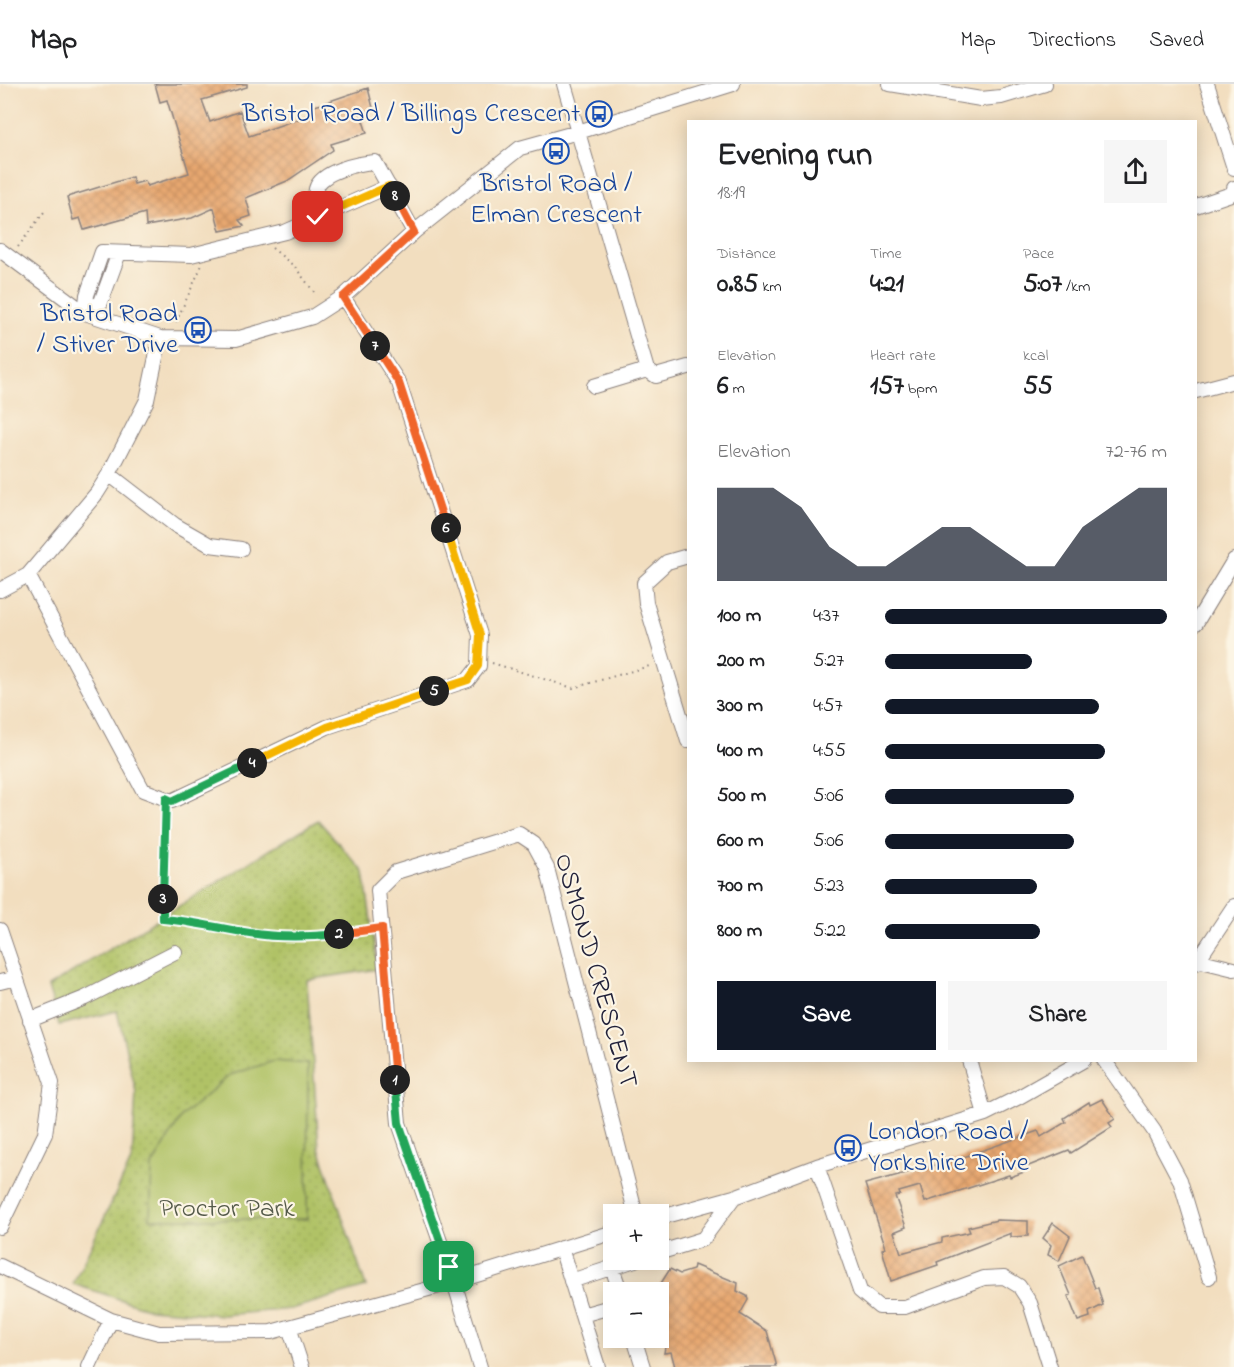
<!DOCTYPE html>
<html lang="en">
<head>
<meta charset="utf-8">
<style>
  :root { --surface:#fff; --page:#f6f6f6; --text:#202124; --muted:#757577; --line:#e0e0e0; --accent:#111827 }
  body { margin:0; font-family:"Indie Flower",sans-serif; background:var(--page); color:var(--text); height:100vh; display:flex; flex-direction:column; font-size:22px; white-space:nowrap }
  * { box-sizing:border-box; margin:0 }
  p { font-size:20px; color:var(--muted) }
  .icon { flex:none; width:33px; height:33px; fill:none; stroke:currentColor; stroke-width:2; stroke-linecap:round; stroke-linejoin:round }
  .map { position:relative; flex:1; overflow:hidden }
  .panel { position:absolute; left:687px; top:36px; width:510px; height:942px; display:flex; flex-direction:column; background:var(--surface); border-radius:0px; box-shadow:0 3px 15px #0003 }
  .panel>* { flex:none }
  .tools { position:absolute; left:603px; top:1120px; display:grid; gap:12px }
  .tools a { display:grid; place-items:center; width:66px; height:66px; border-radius:0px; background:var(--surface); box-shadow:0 3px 15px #0003; font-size:30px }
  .pin { position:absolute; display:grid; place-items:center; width:51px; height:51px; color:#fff; margin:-26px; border-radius:12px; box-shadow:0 3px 9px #0006 }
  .km { position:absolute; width:30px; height:30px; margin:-15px; border-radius:50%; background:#222; color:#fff; font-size:16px; line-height:30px; text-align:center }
  .round { display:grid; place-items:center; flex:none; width:63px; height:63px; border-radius:0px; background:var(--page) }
  .overview { display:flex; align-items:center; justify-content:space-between; height:102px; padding:0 30px }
  h1 { font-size:33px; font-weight:700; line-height:45px }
  .stats { display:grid; grid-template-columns:repeat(3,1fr); gap:9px; height:102px; padding:6px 30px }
  .stats div { display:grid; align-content:center }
  .stats b { font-size:26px; font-weight:700 }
  .stats small { font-size:16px; font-weight:400 }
  .stats p { font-size:16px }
  .chart { height:168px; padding:12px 30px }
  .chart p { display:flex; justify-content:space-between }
  .chart svg { width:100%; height:108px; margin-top:6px; fill:var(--accent); opacity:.7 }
  .action { display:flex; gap:12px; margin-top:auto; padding:12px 30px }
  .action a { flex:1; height:69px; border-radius:0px; background:var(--accent); color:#fff; font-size:24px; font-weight:700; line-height:69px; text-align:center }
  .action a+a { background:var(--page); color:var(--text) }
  ul { padding:0 30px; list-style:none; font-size:20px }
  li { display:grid; grid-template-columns:96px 72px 1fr; align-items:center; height:45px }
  li i { height:15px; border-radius:8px; background:var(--accent) }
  header { display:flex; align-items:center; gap:36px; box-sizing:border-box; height:84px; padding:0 30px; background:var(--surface); border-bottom:2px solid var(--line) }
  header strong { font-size:28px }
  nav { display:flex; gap:33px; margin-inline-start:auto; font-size:21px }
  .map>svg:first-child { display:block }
  .park { fill:url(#park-dots); stroke:#697250; stroke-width:1.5 }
  .pitch { fill:#b0c266; stroke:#697250; stroke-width:1.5 }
  .building { fill:url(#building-cross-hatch) }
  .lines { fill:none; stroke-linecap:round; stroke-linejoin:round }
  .minor-casing { stroke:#8a807d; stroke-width:16 }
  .path { stroke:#8a807d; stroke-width:2; stroke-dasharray:1.5 4.5; stroke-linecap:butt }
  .minor { stroke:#fff; stroke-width:14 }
  .split-1-casing { stroke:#fff; stroke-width:12 }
  .split-2-casing { stroke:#fff; stroke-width:12 }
  .split-3-casing { stroke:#fff; stroke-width:12 }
  .split-4-casing { stroke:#fff; stroke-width:12 }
  .split-5-casing { stroke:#fff; stroke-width:12 }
  .split-6-casing { stroke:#fff; stroke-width:12 }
  .split-7-casing { stroke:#fff; stroke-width:12 }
  .split-8-casing { stroke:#fff; stroke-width:12 }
  .split-9-casing { stroke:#fff; stroke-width:12 }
  .split-1 { stroke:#22a559; stroke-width:8 }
  .split-2 { stroke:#f0652b; stroke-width:8 }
  .split-3 { stroke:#22a559; stroke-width:8 }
  .split-4 { stroke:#22a559; stroke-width:8 }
  .split-5 { stroke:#f5b400; stroke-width:8 }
  .split-6 { stroke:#f5b400; stroke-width:8 }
  .split-7 { stroke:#f0652b; stroke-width:8 }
  .split-8 { stroke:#f0652b; stroke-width:8 }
  .split-9 { stroke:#f5b400; stroke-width:8 }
  .labels { text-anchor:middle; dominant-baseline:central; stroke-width:4.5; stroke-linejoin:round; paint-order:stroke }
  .transit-label { font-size:27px; fill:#164399; stroke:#fcf5e5; text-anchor:end }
  .street-label { font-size:27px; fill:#22223b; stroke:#fcf5e5 }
  .park-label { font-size:27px; fill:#545a4a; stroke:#fcf5e5 }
</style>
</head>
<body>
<header>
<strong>Map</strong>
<nav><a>Map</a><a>Directions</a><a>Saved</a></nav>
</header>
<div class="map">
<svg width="1234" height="1283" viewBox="0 0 1234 1283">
  <defs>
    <pattern id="park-dots" width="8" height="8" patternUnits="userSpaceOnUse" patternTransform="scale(1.5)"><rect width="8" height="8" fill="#b0c266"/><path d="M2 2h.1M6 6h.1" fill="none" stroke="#97a659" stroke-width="1.8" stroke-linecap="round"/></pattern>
    <pattern id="building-cross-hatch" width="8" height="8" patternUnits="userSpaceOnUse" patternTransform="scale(1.5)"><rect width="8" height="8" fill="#e7a76f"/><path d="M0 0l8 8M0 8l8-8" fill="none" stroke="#c68f61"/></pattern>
  </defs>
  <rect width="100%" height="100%" fill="#fcf5e5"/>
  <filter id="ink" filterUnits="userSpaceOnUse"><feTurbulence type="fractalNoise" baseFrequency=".0167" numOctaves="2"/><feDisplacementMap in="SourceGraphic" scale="12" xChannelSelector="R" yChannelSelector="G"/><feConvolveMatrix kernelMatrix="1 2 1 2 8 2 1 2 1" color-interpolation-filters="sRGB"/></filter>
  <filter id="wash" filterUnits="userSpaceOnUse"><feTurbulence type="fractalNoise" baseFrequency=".008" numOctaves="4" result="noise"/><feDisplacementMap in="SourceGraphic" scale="24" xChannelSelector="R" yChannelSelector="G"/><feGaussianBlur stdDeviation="1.35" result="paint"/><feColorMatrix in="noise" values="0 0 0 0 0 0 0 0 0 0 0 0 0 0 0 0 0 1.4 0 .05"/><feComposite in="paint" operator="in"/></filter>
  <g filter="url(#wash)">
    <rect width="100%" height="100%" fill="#f2debf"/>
    <path class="park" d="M318,736l46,52 14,97 -71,11 12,168 47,139 -75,22 -68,6 -73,-6 -77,-25 59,-125 4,-67 -19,-81 -58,14 -11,-38z"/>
    <path class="pitch" d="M274,977l34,3 -1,155h-157l2,-53 30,-50 48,-41z"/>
    <g id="blocks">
      <path class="building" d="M155,0h92v3l-45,13 8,22 30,-11 9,25 61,-21 -1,-7 59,-20 5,20 -12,7 6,18 -36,11 2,6 -46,31 -41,17 5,18 -12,4 5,6 -24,5 -6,-23 -22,10 -46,8 -1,-13 -61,17 -4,-12 -7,2 -6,-23 65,-20 2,7 11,-3 2,5 42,-13 -22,-73 -7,2z
        M1102,1015l13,20 -6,4 3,4 -41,26 -2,-3 -43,17 1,4 -17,6 -1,-2 -84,27 -5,-16 -21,6 1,3 -5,1 11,31 -12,5 7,21 41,-11v-4l28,-6 -2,-5 29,-7 31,1v15l-17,1v-4l-74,29 1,3 -47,16 -9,-32 4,-1 -21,-64 93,-25 80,-28 3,6 25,-15 -2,-4 25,-16 1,3z
        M1053,1139l17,13 -11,25 -11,-6 3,-10 -8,-7z
        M1082,1171l13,33h3l5,17 -14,7 1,5 -12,4 -10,-25 3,-1 -12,-29z
        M694,1181l44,18 -1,8 10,5 1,4 -8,14 27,17 10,36h-102l-4,-15 -7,1 2,-12 -8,-3v-50l12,-19 10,5 13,-4z"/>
    </g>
  </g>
  <g filter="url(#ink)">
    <use href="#blocks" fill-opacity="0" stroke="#8a807d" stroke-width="1.5"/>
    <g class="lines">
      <g class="minor-casing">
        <path id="minor" d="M564,0l83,286 9,6 32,-9
          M890,0l91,15 20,-2 44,-13
          M1207,0l27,84
          M1196,122l38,-13v-5
          M318,133c0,-8 -4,-20 -2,-28 5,-18 43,-26 59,-27l39,70
          M0,166l85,63 75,25 76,1 76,-22 31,-20 71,-65 106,-84 58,-16 155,-48
          M85,229l2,-18 15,-43 89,3 94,-23 104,-46
          M85,229l16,-11 18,-49
          M594,302l53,-16
          M1196,307l38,-10
          M109,390l66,51 35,20 31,4
          M688,472l-21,6 -23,21 2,20 42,138
          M28,491l115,215 29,11 155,-74 141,-47 11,-14 1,-31 -81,-252 -56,-86
          M0,506l28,-15 69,-82 12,-19 38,-74 13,-62
          M1196,539l38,-63
          M0,846l52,153 -7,51 -45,93
          M1197,876l37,9
          M1196,879l38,-57
          M0,898l16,-4
          M30,936l55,-22 90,-46
          M969,976l16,54
          M1104,976l50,71 26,49 29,97
          M817,1082l43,125 19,16h26l79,-29 20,-1 15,9 11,17 20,64
          M658,1134l76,-21 83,-31 168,-52 34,-17 65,-37
          M561,1164l37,119
          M658,1169l45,-14 31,-42
          M0,1182l111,54 48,13 112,-1 183,-50 160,-50
          M612,1184l9,25
          M571,1197l64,-21
          M582,1231l32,-9
          M289,1243l13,40
          M634,1254l9,29
          M89,1283l22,-47
          M480,1283l-26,-85 -55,-159 -21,-233 18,-18 123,-38 15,10 13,24 89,347"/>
      </g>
      <path class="path" d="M18,163l26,-35
        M272,164l23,19 19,25
        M176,238l26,-57
        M492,579l81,25 80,-23
        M166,729l-3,106c30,2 59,11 88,15 39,5 79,1 117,-4"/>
      <use href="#minor" class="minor"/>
    </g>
  </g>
  <g class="lines" filter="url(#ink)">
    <g class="split-1-casing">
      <path id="split-1" d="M395,996l4,43 50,144"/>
    </g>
    <g class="split-2-casing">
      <path id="split-2" d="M339,850l43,-6 13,152"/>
    </g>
    <g class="split-3-casing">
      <path id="split-3" d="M163,815v20c30,2 58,10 87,14 28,5 60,4 89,1"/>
    </g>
    <g class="split-4-casing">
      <path id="split-4" d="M163,815l3,-101 6,3 80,-38"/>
    </g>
    <g class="split-5-casing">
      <path id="split-5" d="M252,679l75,-36 107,-36"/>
    </g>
    <g class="split-6-casing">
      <path id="split-6" d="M434,607l34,-11 10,-14 2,-31 -34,-107"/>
    </g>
    <g class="split-7-casing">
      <path id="split-7" d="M375,262l24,37 47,145"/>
    </g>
    <g class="split-8-casing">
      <path id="split-8" d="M375,262l-32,-49 71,-65 -19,-36"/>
    </g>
    <g class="split-9-casing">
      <path id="split-9" d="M318,133l71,-31 6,10"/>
    </g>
    <use href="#split-1" class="split-1"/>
    <use href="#split-2" class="split-2"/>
    <use href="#split-3" class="split-3"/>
    <use href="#split-4" class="split-4"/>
    <use href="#split-5" class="split-5"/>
    <use href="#split-6" class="split-6"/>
    <use href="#split-7" class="split-7"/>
    <use href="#split-8" class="split-8"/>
    <use href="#split-9" class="split-9"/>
  </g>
  <defs>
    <g id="bus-ring" transform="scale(1.35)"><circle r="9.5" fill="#fcf5e5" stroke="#1a4fb4" stroke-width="1.5"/><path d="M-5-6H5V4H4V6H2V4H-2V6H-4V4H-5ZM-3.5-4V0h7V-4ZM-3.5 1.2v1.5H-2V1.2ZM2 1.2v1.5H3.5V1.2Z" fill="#1a4fb4"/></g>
  </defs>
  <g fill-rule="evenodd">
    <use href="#bus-ring" x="599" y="30"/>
    <use href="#bus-ring" x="556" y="67"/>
    <use href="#bus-ring" x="198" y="246"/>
    <use href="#bus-ring" x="848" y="1064"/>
  </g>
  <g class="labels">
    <g class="transit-label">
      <text x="580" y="30">Bristol Road / Billings Crescent</text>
      <text x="556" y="100" text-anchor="middle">Bristol Road /<tspan x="556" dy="31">Elman Crescent</tspan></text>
      <text x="178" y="230">Bristol Road<tspan x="178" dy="31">/ Stiver Drive</tspan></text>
      <text x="868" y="1048" text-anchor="start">London Road /<tspan x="868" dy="31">Yorkshire Drive</tspan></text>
    </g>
    <g class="street-label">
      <text transform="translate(595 887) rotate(74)">OSMOND CRESCENT</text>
    </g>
    <g class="park-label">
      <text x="227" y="1125">Proctor Park</text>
    </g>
  </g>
</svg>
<div class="tools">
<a>+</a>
<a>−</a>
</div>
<div class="pin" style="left:449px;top:1183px;background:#1e9e55"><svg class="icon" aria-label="arrive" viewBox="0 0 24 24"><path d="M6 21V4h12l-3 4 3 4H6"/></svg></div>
<div class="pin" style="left:318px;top:133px;background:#d93025"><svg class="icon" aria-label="check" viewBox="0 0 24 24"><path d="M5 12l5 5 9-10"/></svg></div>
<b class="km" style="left:395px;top:996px">1</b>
<b class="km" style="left:339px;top:850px">2</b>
<b class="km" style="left:163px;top:815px">3</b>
<b class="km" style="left:252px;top:679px">4</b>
<b class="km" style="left:434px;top:607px">5</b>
<b class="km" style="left:446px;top:444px">6</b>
<b class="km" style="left:375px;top:262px">7</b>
<b class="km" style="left:395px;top:112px">8</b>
<section class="panel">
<div class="overview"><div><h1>Evening run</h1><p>18:19</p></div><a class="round"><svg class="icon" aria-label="share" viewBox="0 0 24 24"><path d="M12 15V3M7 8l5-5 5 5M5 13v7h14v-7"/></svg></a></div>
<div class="stats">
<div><p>Distance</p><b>0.85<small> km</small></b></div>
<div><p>Time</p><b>4:21</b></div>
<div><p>Pace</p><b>5:07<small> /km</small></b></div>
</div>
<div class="stats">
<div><p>Elevation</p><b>6<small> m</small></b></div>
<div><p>Heart rate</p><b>157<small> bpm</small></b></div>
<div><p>kcal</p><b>55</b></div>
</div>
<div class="chart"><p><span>Elevation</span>72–76 m</p>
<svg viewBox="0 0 160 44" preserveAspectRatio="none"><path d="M0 44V6L10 6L20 6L30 14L40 30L50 38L60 38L70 30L80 22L90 22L100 30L110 38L120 38L130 22L140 14L150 6L160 6V44z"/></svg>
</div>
<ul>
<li><b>100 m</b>4:37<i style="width:100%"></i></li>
<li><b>200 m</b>5:27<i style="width:52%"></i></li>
<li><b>300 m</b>4:57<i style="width:76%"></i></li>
<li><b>400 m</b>4:55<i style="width:78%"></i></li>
<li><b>500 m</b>5:06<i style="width:67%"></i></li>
<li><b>600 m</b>5:06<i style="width:67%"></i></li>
<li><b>700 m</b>5:23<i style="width:54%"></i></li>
<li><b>800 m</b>5:22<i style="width:55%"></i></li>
</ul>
<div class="action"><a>Save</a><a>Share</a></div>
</section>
</div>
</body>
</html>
